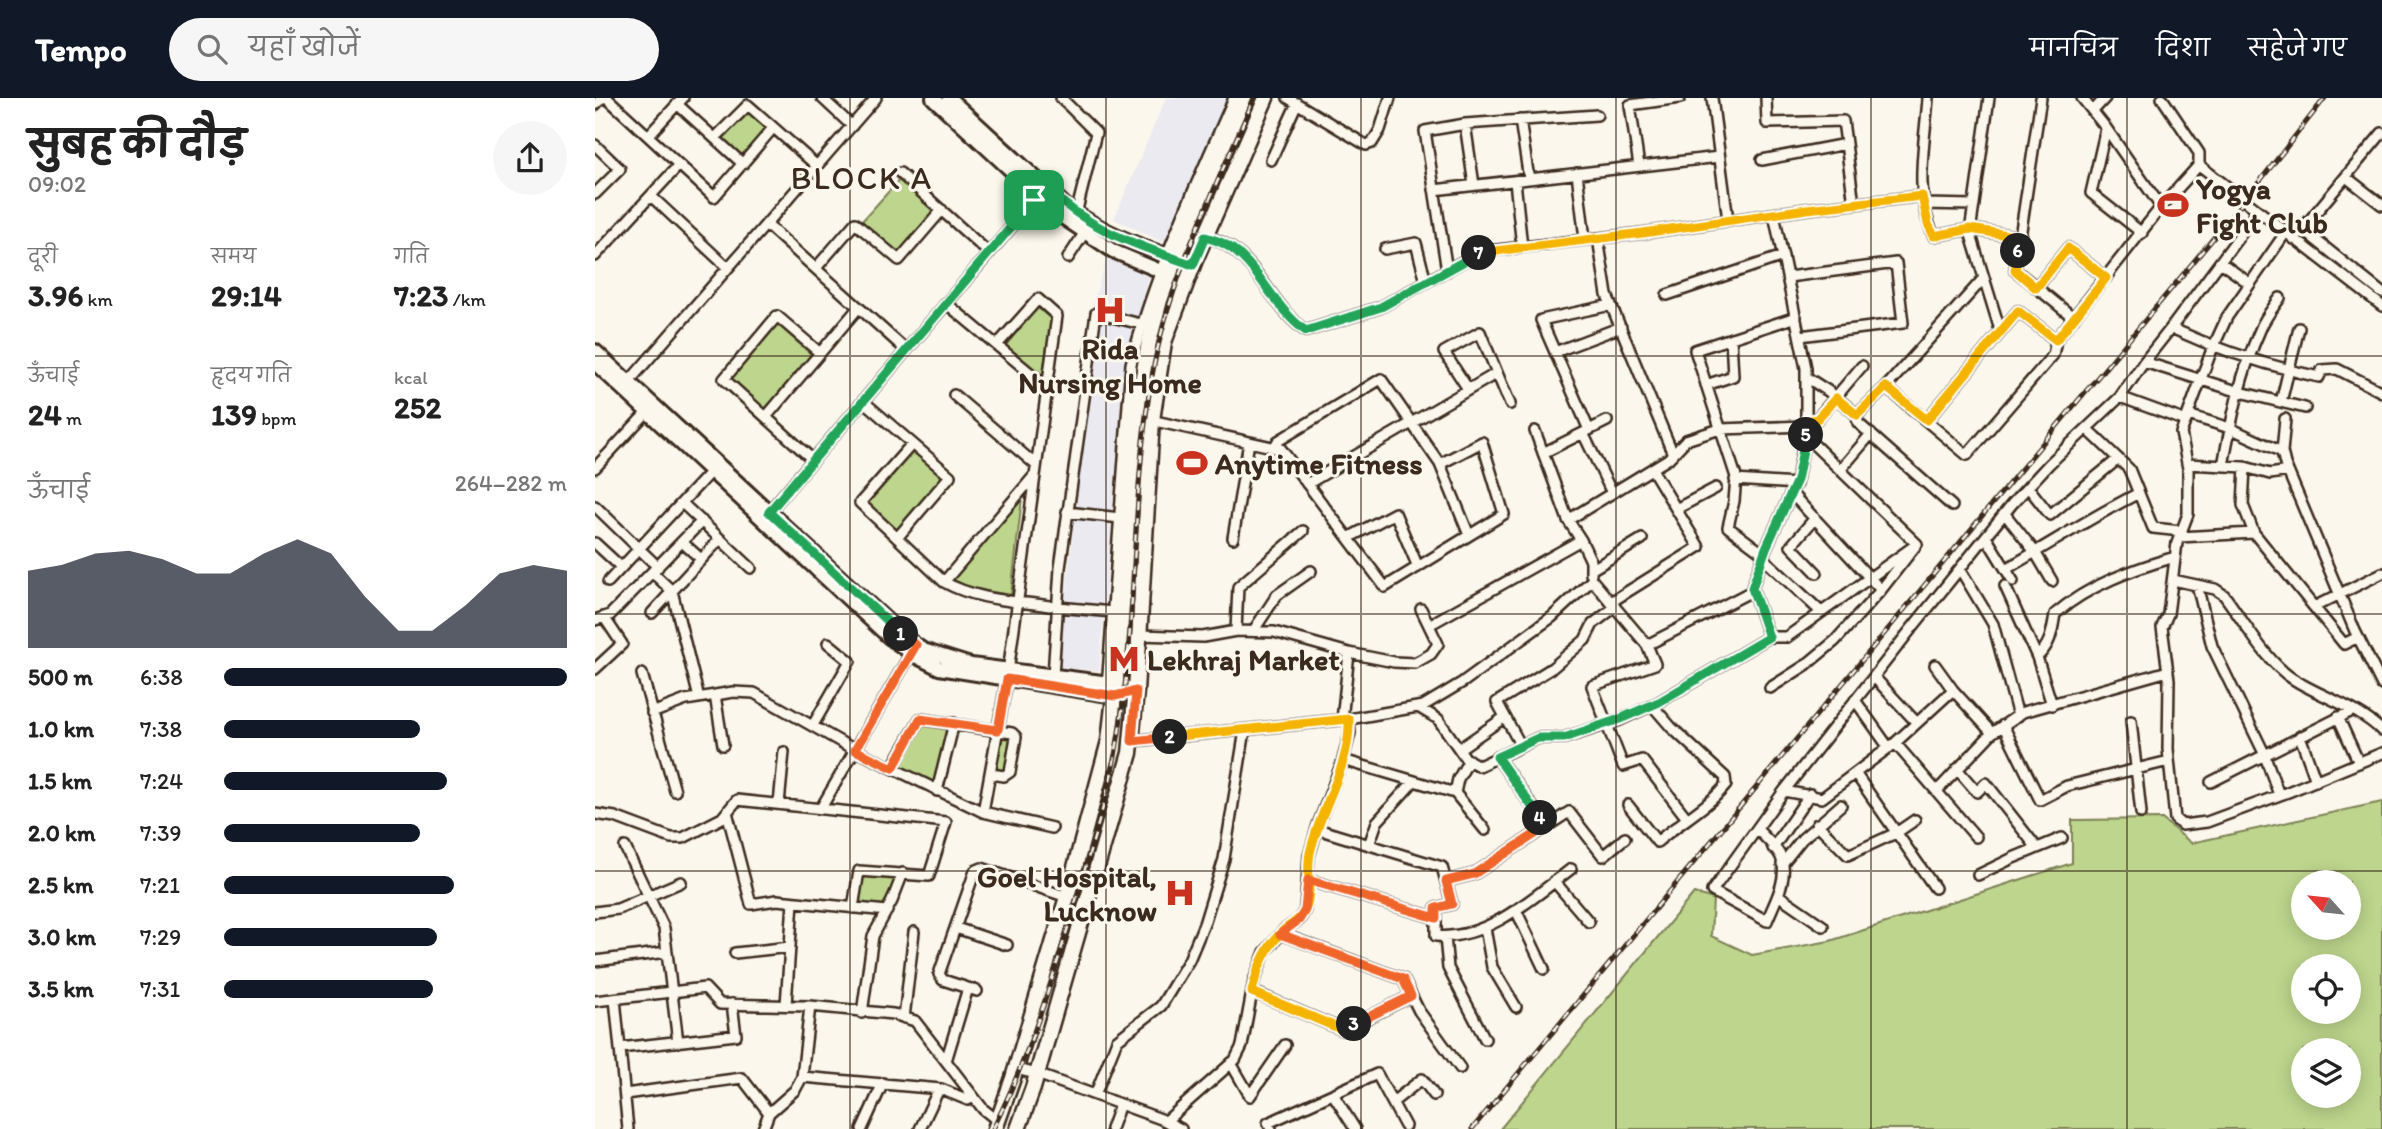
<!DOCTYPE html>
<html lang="hi">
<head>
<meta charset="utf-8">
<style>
  :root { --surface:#fff; --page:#f6f6f6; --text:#222; --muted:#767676; --accent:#111827 }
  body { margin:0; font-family:Itim,"Playpen Sans Deva",sans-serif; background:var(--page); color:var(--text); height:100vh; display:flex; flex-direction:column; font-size:26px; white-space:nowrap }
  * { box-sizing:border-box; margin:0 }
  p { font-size:23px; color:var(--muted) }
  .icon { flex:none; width:38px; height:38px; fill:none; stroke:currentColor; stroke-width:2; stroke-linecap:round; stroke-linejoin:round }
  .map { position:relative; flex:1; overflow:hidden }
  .side { display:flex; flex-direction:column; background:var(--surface); width:595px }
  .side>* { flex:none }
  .needle { width:46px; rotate:297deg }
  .fabs { position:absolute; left:1696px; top:772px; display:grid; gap:14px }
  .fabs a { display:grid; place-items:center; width:70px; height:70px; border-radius:50%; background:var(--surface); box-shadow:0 4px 18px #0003; font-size:35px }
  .pin { position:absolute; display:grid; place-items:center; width:60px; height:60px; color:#fff; margin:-30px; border-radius:14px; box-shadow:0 4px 10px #0006 }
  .km { position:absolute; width:35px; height:35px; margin:-18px; border-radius:50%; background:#222; color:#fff; font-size:19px; line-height:35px; text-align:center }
  .round { display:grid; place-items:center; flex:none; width:74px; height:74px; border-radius:37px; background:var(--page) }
  .head { display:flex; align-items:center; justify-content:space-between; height:119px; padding:0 28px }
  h1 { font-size:38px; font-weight:700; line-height:52px }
  .metrics { display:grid; grid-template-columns:repeat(3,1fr); gap:10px; height:119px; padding:7px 28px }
  .metrics div { display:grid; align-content:center }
  .metrics b { font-size:30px; font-weight:700 }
  .metrics small { font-size:19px; font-weight:400 }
  .metrics p { font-size:19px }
  .chart { height:196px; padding:14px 28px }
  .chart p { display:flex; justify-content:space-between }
  .chart svg { width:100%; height:126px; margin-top:7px; fill:var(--accent); opacity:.7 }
  ul { padding:0 28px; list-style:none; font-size:23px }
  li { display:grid; grid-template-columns:112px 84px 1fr; align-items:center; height:52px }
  li i { height:18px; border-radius:9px; background:var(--accent) }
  header { display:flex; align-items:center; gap:42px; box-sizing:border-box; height:98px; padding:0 35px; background:var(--accent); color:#fff }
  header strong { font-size:33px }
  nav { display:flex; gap:38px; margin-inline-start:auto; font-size:24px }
  .search { width:490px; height:63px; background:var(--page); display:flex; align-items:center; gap:18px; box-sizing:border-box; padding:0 24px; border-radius:38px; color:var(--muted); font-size:26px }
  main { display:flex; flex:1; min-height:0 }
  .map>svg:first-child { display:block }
  .built { fill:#ebeaf1 }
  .green { fill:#bdd58c; stroke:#7c8055; stroke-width:2; fill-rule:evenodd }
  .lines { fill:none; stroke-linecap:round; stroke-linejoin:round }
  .street-casing { stroke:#3b2a1e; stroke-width:14 }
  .secondary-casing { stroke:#3b2a1e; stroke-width:18 }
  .primary-casing { stroke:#3b2a1e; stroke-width:19 }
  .street { stroke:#fbf7ec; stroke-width:9 }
  .secondary { stroke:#fbf7ec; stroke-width:12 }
  .primary { stroke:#fbf7ec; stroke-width:14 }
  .rail-casing { stroke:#3b2a1e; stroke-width:5 }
  .rail { stroke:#fbf7ec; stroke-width:2.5; stroke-dasharray:8; stroke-linecap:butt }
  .split-1-casing { stroke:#fff; stroke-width:14 }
  .split-2-casing { stroke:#fff; stroke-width:14 }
  .split-3-casing { stroke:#fff; stroke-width:14 }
  .split-4-casing { stroke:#fff; stroke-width:14 }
  .split-5-casing { stroke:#fff; stroke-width:14 }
  .split-6-casing { stroke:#fff; stroke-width:14 }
  .split-7-casing { stroke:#fff; stroke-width:14 }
  .split-8-casing { stroke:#fff; stroke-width:14 }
  .split-1 { stroke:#22a559; stroke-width:9 }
  .split-2 { stroke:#f0652b; stroke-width:9 }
  .split-3 { stroke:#f5b400; stroke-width:9 }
  .split-4 { stroke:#f0652b; stroke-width:9 }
  .split-5 { stroke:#22a559; stroke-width:9 }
  .split-6 { stroke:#f5b400; stroke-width:9 }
  .split-7 { stroke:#f5b400; stroke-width:9 }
  .split-8 { stroke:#22a559; stroke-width:9 }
  .grid { fill:none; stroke:#3b2a1e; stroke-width:2; stroke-opacity:0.55 }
  .labels { text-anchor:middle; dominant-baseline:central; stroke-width:6; stroke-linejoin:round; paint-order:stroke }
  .poi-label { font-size:30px; font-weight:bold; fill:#3b2a1e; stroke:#fbf7ec; text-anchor:start }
  .neighbourhood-label { font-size:32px; letter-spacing:2px; fill:#3b2a1e; stroke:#fbf7ec }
</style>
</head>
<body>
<header>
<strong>Tempo</strong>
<div class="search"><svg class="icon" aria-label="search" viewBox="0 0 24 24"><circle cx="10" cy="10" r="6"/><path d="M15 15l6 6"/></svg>यहाँ खोजें</div>
<nav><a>मानचित्र</a><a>दिशा</a><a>सहेजे गए</a></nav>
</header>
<main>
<section class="side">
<div class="head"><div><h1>सुबह की दौड़</h1><p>09:02</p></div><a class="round"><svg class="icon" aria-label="share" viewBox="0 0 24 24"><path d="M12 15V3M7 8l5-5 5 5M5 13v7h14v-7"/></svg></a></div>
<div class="metrics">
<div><p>दूरी</p><b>3.96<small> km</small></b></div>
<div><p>समय</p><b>29:14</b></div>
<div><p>गति</p><b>7:23<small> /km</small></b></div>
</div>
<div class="metrics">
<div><p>ऊँचाई</p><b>24<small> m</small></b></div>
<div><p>हृदय गति</p><b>139<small> bpm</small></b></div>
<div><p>kcal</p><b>252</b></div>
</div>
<div class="chart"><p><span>ऊँचाई</span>264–282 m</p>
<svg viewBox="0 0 160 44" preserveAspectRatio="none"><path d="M0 44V17L10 15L20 11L30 10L40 13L50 18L60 18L70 11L80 6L90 11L100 26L110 38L120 38L130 29L140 18L150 15L160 17V44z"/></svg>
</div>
<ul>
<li><b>500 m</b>6:38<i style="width:100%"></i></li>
<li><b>1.0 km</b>7:38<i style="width:57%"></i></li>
<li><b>1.5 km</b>7:24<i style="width:65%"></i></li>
<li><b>2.0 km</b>7:39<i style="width:57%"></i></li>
<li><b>2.5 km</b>7:21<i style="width:67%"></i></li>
<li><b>3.0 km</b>7:29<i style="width:62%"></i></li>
<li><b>3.5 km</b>7:31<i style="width:61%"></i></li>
</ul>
</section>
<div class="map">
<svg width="1787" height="1031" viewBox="0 0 1787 1031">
  <rect width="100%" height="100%" fill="#fbf7ec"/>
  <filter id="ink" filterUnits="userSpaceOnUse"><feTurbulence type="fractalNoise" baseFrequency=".0143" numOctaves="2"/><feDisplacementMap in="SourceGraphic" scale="14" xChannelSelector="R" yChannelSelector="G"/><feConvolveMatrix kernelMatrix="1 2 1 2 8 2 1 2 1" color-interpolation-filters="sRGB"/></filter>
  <g filter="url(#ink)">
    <path class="built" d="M571,0h62l-63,145 -51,-24z
      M512,160l43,16 -26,101 -25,296 -41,-4 35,-318 6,-31 -6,-15z"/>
    <path class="green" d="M152,13l21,18 -25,28 -20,-18z
      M305,81l36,33 -39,42 -35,-33z
      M442,209l15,13 -10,57 -37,-31z
      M182,226l35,31 -47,54 -36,-31z
      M318,351l32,29 -47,53 -32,-29z
      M427,400l-11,97 -40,-6 -18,-10z
      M325,626l30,5 -14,58 -40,-20z
      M405,637l12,2 -7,36 -12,-2z
      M1787,704v327h-882l194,-236 19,6 -2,37 41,19 78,-14 242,-78v-43l90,-1 29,24zM1708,784h46v46h-46zM1708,868h46v46h-46zM1708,952h46v46h-46z
      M265,775l39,4 -13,31 -30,-2z"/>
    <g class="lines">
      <g class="street-casing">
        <path id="street" d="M12,0l107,99 59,-69
          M227,0l30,28
          M466,0l35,35 -20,81
          M693,0l78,47 6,-2 8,-13 10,-32
          M1117,0l16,122
          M1171,0l1,25 76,-2 11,83
          M1333,0c-3,44 -15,97 6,138l36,-7 50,8
          M1394,0l-19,134 30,98
          M1446,0l-26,172 59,48
          M1487,0l24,30 55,79 38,-42 183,141
          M1567,0l37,55v12
          M82,6l66,60
          M0,7l7,-7
          M1498,13l12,-13
          M925,22l9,59
          M870,26l9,61
          M1511,30l-15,65 51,40
          M53,38l35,-38
          M120,40l33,-33 69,61
          M0,47l25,24 -25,25
          M676,62l26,-57
          M1167,62l84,-16
          M1044,68l-9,-61 50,-7
          M305,75l89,80
          M982,75l8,66
          M1751,79l36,28
          M920,83l7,66
          M839,92l285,-33
          M56,98l77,72
          M1329,106l50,1
          M171,126l140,126
          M1707,131l80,64
          M592,132c13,5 30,8 41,16 33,21 46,63 78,85l75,-24 99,-55 163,-19 164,-24 115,-13
          M1691,134l-59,85 -16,35 -30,81 7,35v46l-11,29 -9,71 -6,13 7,53 -1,69 7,70 7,6 25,-3 81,-30 94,-39
          M1003,140l9,57 66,159
          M1699,141l88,-106
          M790,151l31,-6 10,39
          M0,158l84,-91
          M473,160l17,-26
          M1625,164l29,21
          M221,170l39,-45 44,37 43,-50
          M852,173l-22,-140 40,-7 132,-9
          M1193,179l108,-14 7,60 -103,13
          M1441,190l32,-40 38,30
          M1072,197l116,-39
          M351,205l101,84
          M1576,230c48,22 97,38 148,49l3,-7 15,-1 45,23
          M960,254l66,-25
          M1549,264l96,30 65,16
          M1211,279l22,14 29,24 1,8 94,83
          M31,287l250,-287
          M1111,287l27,-9 -2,-38
          M1291,289l81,68 86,-100 3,-15 105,-133
          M873,291l-24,-37 36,-20 30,72
          M359,297l82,70
          M1525,299l66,24
          M268,303l87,75 -53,62
          M1686,304l18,-74
          M1262,317l29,-28 97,-108
          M1593,317l42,13 52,24
          M171,319l93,-110
          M542,319l144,32 104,138 119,-73 -22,-72 -42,22
          M1690,321l-3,33 3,12 70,167 27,54
          M1332,322l91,-109 38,29
          M1211,323l11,-2 45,-53
          M1492,331l42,40 24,59 28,3
          M994,332l-48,-110 70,-15
          M988,335l29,60
          M1211,339l111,107 -36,46
          M317,346l-52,59 84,79c32,18 71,19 106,24
          M679,350l4,-7 103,-62 59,85 29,71
          M948,355l64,-32
          M218,362l-89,-81 53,-63 43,37
          M1592,366l58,3 25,7 18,-3
          M1628,368c8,-46 18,-94 37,-136 4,-11 13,-22 20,-32
          M1650,369l-2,38 11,28 90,111 14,-7
          M0,370l55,-59
          M1246,371l30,-35
          M1140,382l61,4
          M712,386l190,-111
          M1433,389l22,28 68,-56
          M87,405l69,65
          M0,408l63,61
          M1081,411l40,-21
          M472,414l53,6
          M172,416l275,-323
          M1410,416l30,38 17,29
          M1220,420l-24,28 26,27
          M973,422l100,-61 18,-19 34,-11 86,-3
          M1391,439l27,44
          M1584,439l75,-4
          M638,440l16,-96
          M753,440l47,-25 23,54
          M986,442l10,21v13
          M87,444l19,17
          M0,445l26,24
          M1169,456l-36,-27 6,-26 2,-24 -41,-127 101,-33
          M1168,460l57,53
          M1365,471l33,55 25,92
          M1411,471c44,-25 87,-53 133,-76
          M996,472l51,-31
          M58,475l19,18 27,107
          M1578,482l42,9 9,6c19,25 42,67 69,84 28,18 65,28 89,52
          M13,484l106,-114
          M349,484l90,-106
          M1602,487l15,61 52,107 15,42
          M1410,488l32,71
          M1016,504l88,-55 -47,-78
          M463,509l55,5
          M1719,509l68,-34
          M57,515l68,-74
          M0,522l15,-5 92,-94
          M834,527l152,-85 -13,-20 -33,-89
          M659,532l23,-35 34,-24
          M641,533l2,-44 65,-56
          M544,537l64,2 33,-6 38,1 75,21 45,9 21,1 16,-9 7,-10 -17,-35
          M1174,539l-17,-49 14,-40 31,-68 9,-48v-64l-32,-154
          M1052,547l105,-54
          M1340,567l18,25 39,43
          M0,571l27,-25 -18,-27
          M47,576l33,117
          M458,578l7,-108 36,-255 45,11
          M1279,579l43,46
          M512,590l24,-324c24,-92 65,-179 103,-266
          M1175,590l36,-23 29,-24 46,-51 -90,-97
          M120,597l8,50
          M1260,602l34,48
          M1457,607l-15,-48c14,-13 15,-25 18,-43 34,-29 78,-45 120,-57
          M823,609l20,12 28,40 13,7 59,-28h26l56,-18 39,-18 110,-65h18l130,-93
          M57,615l34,-13 47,-8 21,1 101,57 128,62 69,16
          M1743,619l21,46
          M747,622l7,-67
          M1536,623l10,92
          M218,627l37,-64 -22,-18
          M1408,627l37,75 27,-14 102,-25
          M1705,638l16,45
          M537,643l217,-22 74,-13 40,-24 89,-65 40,-37 55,65 8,19 -63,22 31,80 19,-6 44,57
          M1300,645l81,94
          M926,648l-24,-44 55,-34 33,-28 8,-16 22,-17
          M864,651l46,-32
          M902,659l50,70
          M748,662l112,33
          M874,662l-11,19 -3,14 30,37
          M297,670l28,-49 92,14 4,4 -6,35 -6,4 -13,-2
          M1362,671l20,23 9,-9 51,65
          M1260,675l80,115
          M1616,684l141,-71
          M342,693l17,-68
          M1189,693l38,7 73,-55 58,-53
          M1342,693l55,-58 31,-21 145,-41
          M184,706l5,-52
          M1033,707l29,37c23,-20 50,-34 69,-57l-1,-8 -54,-50 -19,-22
          M226,710l92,-158
          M132,714l24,92 26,-4 110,11
          M388,714l24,-133 50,-363 -19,-17 -41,46
          M0,716l20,3 56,21h12l39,-20 15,-18 209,22 -17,54 -70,-5 -6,37
          M1222,726l31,31 48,-22 19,-13
          M722,731l125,38 10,37 -16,4v28c50,5 98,-39 135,-67
          M1162,731c7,8 22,20 25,31 6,20 -8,43 -15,61l-55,-30 72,-100 128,-163 100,-124 37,-40 71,-67 24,-35 27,-34 87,-117
          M774,747l8,-23 37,-41
          M30,749l39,81 14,114
          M1178,750l37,-54
          M1187,766l20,-25 39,-34
          M1383,777l35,-17 49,-20
          M713,782l128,38
          M851,783l28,-7 95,-62 34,44 22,-18
          M959,783l35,41
          M1183,797l45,31
          M921,812l28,59
          M0,814l23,-3 63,-27
          M361,830l51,17
          M890,830l7,39 24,40
          M686,836l122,45 16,32 41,57
          M850,839l3,31 37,71
          M140,855l55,-6
          M0,863l72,-9
          M382,893l-34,-11 -4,-6 36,-103 7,-3 85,29
          M658,894l90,38 68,-34
          M20,901l13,130
          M0,903l110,-13 15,16 90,2 83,8 22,7 68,88 15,12
          M191,907l7,-103
          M267,915l11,-77 19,-35 11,-28
          M309,920l10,-86
          M25,950l116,-13 -4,-31
          M351,963l22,-73
          M636,965l19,33 35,-51
          M421,971l21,5 124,45 20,10
          M207,979l139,12 27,11 5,-3
          M30,996l117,-16 27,35
          M738,996l22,35
          M500,997l22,-55 44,-34 28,-46 15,-36 20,-65 21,-129
          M798,1004l29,-23 12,16
          M571,1023l69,-61 7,-14 12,-65 11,-29 19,-22 15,-10 6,-10 4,-54 9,-31 25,-65 7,-27 -1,-14
          M168,1031l6,-16 26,-23 7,-13 8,-71
          M267,1031l21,-46
          M325,1031l19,-40
          M516,1031l9,-25
          M676,1031l-3,-6 109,-49 28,52"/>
      </g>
      <g class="secondary-casing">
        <path id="secondary" d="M338,0l125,116 55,37 73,31
          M354,0l117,108c39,29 82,43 127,59
          M0,253l311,287 17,12 48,15 146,19 19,7
          M0,265l294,274 26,19 24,12 176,28 8,-2"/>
      </g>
      <g class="primary-casing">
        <path id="primary" d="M400,1031l18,-51 54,-181 42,-156 14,-123 15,-213 11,-63 11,-42 21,-57 63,-145
          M423,1031l15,-41 97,-335 6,-62 16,-271 12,-78 31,-82 71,-162"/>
      </g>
      <use href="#street" class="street"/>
      <use href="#secondary" class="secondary"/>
      <use href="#primary" class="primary"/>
      <g class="rail-casing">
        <path id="rail" d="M398,1031c40,-81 65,-167 90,-253 11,-40 25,-80 32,-120 23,-125 15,-256 37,-380 17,-98 64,-188 102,-278
          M877,1031l773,-929 80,-102"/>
      </g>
      <use href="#rail" class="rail"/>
    </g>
  </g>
  <g class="lines" filter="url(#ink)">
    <g class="split-1-casing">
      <path id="split-1" d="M306,536l-132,-122 265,-312"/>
    </g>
    <g class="split-2-casing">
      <path id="split-2" d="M306,536l15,11 -61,105 38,18 27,-49 78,11 9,-51 108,17 21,-5 -4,50 38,-4"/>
    </g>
    <g class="split-3-casing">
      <path id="split-3" d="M575,639l179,-18c2,47 -29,89 -39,134 -4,19 3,42 -6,59 -5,9 -13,12 -20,18 -18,16 -27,38 -32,62l91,38 11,-6"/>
    </g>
    <g class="split-4-casing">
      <path id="split-4" d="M759,926l57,-28 -8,-17 -123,-45 19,-14 6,-10 3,-30 128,38v-10l16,-4 -6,-23 28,-7 72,-47 -6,-9"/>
    </g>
    <g class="split-5-casing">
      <path id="split-5" d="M945,720l-43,-61 41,-19h26l56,-19 39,-17 110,-65 -17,-49 14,-40 31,-68 9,-45"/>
    </g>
    <g class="split-6-casing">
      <path id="split-6" d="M1211,337v-14l11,-2 19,-21 21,17 29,-28 41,33 91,-109 38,29 50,-62 -38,-30 -32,40 -21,-18 3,-19"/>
    </g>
    <g class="split-7-casing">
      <path id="split-7" d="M884,155l164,-20 164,-24 115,-13 6,28 6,12 36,-7 50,8 -2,14"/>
    </g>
    <g class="split-8-casing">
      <path id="split-8" d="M439,102l11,-13c49,46 87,56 148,78l12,-28c7,2 15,4 21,8 31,17 48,64 80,86l75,-24 98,-54"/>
    </g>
    <use href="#split-1" class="split-1"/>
    <use href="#split-2" class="split-2"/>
    <use href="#split-3" class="split-3"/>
    <use href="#split-4" class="split-4"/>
    <use href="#split-5" class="split-5"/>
    <use href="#split-6" class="split-6"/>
    <use href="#split-7" class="split-7"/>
    <use href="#split-8" class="split-8"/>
  </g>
  <path class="grid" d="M255,0v1031M511,0v1031M766,0v1031M1021,0v1031M1276,0v1031M1532,0v1031M0,258h1787M0,516h1787M0,773h1787"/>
  <defs>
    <g id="stadium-bare" transform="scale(2.415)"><path d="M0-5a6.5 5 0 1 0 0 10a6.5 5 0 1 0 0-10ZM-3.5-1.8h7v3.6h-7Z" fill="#c8321e" stroke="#fbf7ec" stroke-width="2.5" paint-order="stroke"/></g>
    <g id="hospital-bare" transform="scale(2.415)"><path d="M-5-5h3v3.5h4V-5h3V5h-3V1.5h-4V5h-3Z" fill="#c8321e" stroke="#fbf7ec" stroke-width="2.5" paint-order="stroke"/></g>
    <g id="metro-bare" transform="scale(2.415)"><path d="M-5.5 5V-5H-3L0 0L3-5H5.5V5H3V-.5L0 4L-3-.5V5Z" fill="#c8321e" stroke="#fbf7ec" stroke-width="2.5" paint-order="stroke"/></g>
  </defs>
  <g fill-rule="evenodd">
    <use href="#stadium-bare" x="1578" y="107"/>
    <use href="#hospital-bare" x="515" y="212"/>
    <use href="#stadium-bare" x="597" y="365"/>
    <use href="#metro-bare" x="529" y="561"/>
    <use href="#hospital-bare" x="585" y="795"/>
  </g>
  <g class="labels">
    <g class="poi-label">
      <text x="1601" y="90">Yogya<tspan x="1601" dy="34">Fight Club</tspan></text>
      <text x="515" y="250" text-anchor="middle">Rida<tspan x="515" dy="34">Nursing Home</tspan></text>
      <text x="620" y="365">Anytime Fitness</text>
      <text x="552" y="561">Lekhraj Market</text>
      <text x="562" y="778" text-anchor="end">Goel Hospital,<tspan x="562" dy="34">Lucknow</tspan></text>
    </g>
    <g class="neighbourhood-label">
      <text x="267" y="80">BLOCK A</text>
    </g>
  </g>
</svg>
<div class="fabs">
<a><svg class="needle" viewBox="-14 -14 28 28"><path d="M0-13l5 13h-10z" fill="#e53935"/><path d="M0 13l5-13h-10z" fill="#767676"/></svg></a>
<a><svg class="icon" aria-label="locate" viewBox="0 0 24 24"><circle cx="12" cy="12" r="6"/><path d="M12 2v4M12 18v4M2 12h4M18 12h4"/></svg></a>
<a><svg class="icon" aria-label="layers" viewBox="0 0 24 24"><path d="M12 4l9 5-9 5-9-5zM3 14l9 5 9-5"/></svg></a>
</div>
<div class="pin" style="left:439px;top:102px;background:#1e9e55"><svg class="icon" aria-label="arrive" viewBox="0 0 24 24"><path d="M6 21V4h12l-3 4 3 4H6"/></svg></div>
<b class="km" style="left:306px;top:536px">1</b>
<b class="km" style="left:575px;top:639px">2</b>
<b class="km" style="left:759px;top:926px">3</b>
<b class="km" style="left:945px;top:720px">4</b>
<b class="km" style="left:1211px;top:337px">5</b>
<b class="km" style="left:1423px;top:153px">6</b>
<b class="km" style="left:884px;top:155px">7</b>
</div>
</main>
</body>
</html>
